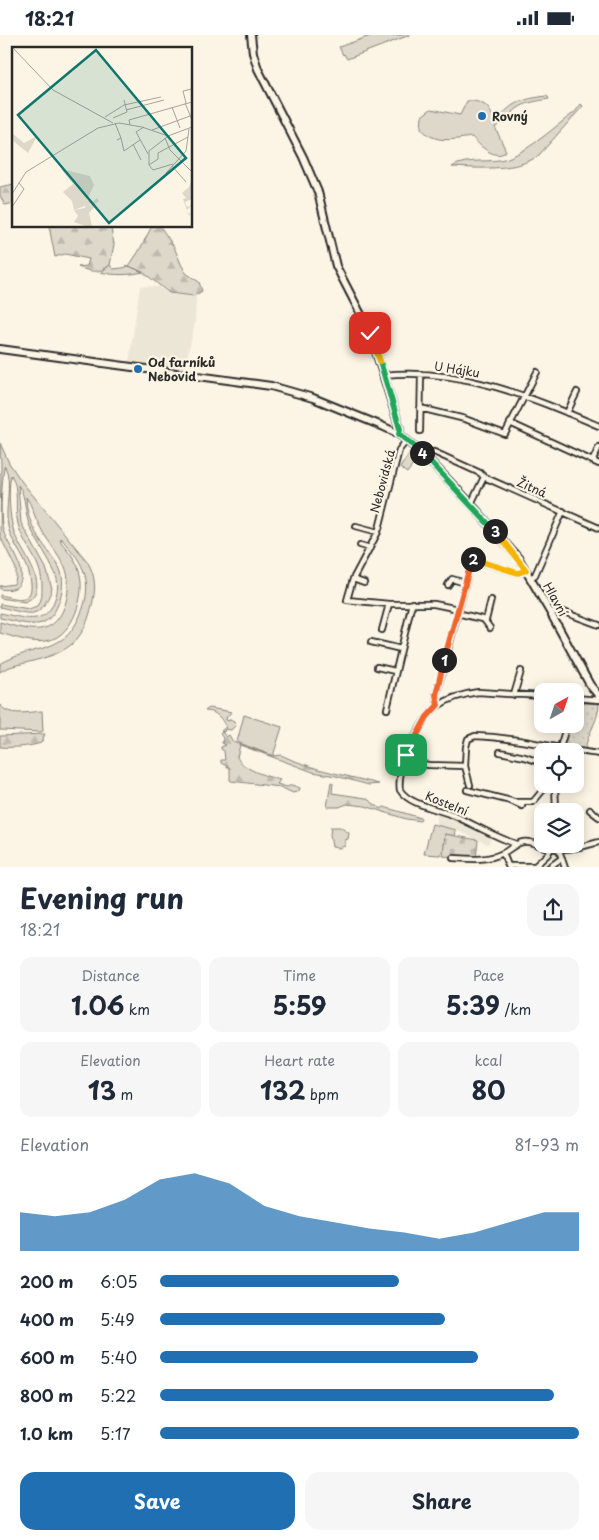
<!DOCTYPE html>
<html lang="en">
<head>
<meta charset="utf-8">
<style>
  :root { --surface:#fff; --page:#f6f6f7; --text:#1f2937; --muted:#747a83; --accent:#1f6fb2 }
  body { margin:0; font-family:"Playpen Sans",sans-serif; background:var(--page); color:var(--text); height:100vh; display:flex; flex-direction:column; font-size:19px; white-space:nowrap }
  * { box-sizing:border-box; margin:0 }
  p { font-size:16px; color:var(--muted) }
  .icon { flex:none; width:28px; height:28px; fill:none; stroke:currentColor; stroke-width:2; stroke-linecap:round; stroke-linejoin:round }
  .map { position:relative; height:832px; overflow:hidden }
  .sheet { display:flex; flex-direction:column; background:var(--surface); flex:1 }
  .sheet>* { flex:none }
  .needle { width:32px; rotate:40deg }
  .buttons { position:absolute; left:534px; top:648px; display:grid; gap:10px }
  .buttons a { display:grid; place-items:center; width:50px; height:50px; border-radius:10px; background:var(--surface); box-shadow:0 2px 12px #0003; font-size:25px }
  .pin { position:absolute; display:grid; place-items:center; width:42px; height:42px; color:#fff; margin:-21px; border-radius:10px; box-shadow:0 2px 8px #0006 }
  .km { position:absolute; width:25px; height:25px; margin:-12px; border-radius:50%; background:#222; color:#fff; font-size:14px; line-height:25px; text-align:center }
  .round { display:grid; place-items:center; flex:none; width:52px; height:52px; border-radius:15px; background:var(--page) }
  .overview { display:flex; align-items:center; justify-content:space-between; height:85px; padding:0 20px }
  h1 { font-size:28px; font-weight:700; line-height:38px }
  .stats { display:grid; grid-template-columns:repeat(3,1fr); gap:8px; height:85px; padding:5px 20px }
  .stats div { display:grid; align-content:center; border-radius:12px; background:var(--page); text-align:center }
  .stats b { font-size:25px; font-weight:700 }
  .stats small { font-size:14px; font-weight:400 }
  .stats p { font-size:14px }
  .chart { height:140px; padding:10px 20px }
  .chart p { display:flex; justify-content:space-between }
  .chart svg { width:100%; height:90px; margin-top:5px; fill:var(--accent); opacity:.7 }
  .action { display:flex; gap:10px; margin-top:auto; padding:10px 20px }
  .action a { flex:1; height:58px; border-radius:15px; background:var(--accent); color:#fff; font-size:20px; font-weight:700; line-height:58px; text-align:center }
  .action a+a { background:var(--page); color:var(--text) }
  ul { padding:0 20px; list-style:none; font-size:16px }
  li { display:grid; grid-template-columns:80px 60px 1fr; align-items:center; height:38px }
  li i { height:12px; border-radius:6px; background:var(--accent) }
  .status { display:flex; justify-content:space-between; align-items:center; height:35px; padding:0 25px; background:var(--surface); direction:ltr }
  .status svg { height:14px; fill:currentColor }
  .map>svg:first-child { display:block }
  .built { fill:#ece6d7 }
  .green { fill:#ded8ca; stroke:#84827a }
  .forest { fill:url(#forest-firs); stroke:#84827a }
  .cemetery { fill:url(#cemetery-stones); stroke:#84827a }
  .park { fill:url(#park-dots); stroke:#84827a }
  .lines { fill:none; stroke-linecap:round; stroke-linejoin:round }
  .street-casing { stroke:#2b2b2b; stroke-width:8 }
  .secondary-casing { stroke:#2b2b2b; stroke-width:10 }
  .street { stroke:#fcf5e5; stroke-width:4.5 }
  .secondary { stroke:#fcf5e5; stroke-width:6 }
  .split-1-casing { stroke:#fff; stroke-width:10 }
  .split-2-casing { stroke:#fff; stroke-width:10 }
  .split-3-casing { stroke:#fff; stroke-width:10 }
  .split-4-casing { stroke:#fff; stroke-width:10 }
  .split-5-casing { stroke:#fff; stroke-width:10 }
  .split-6-casing { stroke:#fff; stroke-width:10 }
  .split-1 { stroke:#f0652b; stroke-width:6 }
  .split-2 { stroke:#f0652b; stroke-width:6 }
  .split-3 { stroke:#f5b400; stroke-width:6 }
  .split-4 { stroke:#22a559; stroke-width:6 }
  .split-5 { stroke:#22a559; stroke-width:6 }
  .split-6 { stroke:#f5b400; stroke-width:6 }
  .poi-dot { fill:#1f6fb2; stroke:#fcf5e5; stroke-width:2 }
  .labels { text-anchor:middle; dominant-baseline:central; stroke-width:4.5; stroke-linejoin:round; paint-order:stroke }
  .poi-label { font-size:12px; font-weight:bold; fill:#2b2b2b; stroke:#fcf5e5; text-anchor:start }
  .street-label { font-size:12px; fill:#2b2b2b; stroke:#fcf5e5 }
  .inset-road { fill:none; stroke:#a8a49b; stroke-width:1 }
  .view { fill:#0f766e; fill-opacity:0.15; stroke:#0f766e; stroke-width:2.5 }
  .inset-edge { fill:none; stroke:#2b2b2b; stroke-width:2.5 }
</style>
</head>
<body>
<div class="status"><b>18:21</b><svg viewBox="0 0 49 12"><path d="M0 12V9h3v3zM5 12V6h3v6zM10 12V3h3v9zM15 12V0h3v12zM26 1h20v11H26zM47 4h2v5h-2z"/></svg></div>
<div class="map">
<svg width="599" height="833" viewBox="0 0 599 833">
  <defs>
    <pattern id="forest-firs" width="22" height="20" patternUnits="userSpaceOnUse" patternTransform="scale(1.25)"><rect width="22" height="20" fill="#ded8ca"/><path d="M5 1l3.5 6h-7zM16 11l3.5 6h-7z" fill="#bfbaae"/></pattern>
    <pattern id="cemetery-stones" width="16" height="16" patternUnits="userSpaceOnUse" patternTransform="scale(1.25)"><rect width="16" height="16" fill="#ded8ca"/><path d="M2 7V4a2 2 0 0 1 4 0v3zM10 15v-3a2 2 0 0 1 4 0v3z" fill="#bfbaae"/></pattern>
    <pattern id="park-dots" width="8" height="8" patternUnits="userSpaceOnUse" patternTransform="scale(1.25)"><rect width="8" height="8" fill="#ded8ca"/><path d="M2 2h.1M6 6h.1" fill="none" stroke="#bfbaae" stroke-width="1.8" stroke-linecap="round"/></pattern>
  </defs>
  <rect width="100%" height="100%" fill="#fcf5e5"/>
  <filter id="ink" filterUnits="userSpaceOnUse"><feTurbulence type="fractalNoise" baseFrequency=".02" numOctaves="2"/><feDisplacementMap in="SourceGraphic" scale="10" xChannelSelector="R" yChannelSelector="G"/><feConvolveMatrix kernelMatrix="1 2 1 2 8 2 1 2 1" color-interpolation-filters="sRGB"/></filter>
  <g filter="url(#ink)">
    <path class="built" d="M140,251l19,1 10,7 27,3 -1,26 -11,48 -55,-9z
      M437,774l29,9 29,15 -7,11 -32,-14 -19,-4z"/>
    <path class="green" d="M373,0h37l-63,24 -3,-5 -1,1 -4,-8z
      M546,61l2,1 1,2c-11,2 -22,3 -31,9 -9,6 -14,15 -23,19l11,24c-10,11 -27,-6 -34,-14 -17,2 -38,8 -51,-9l1,-12 9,-7 29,6 7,-14c7,-1 17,2 21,7 3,4 4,8 8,11 6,-3 7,-6 12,-10 9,-9 25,-11 38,-13z
      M581,69l2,2 -44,49c-21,17 -63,13 -87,12 15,-10 39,-3 56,-9 25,-10 46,-31 67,-46z
      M110,230l3,4 10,-1 6,-2 14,6c-13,3 -29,4 -42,0z
      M0,408l9,20 13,19 65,79c9,15 9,28 5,44 -9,39 -26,48 -63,57 -10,3 -21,4 -29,10v-8c9,-5 18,-9 29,-12 11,-3 25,-6 35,-14 6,-4 10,-11 14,-18 13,-26 12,-49 -8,-71 -3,-3 -6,-8 -10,-11l1,4c8,10 17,19 19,33 5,21 -7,59 -30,65 -16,5 -35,-3 -50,-7v-11c14,4 31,10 45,6 21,-6 28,-43 20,-61 -7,-15 -19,-27 -26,-42 -5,-9 -7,-20 -13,-28 1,23 9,37 23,55 4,7 10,13 12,20 5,15 -3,45 -19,51 -12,4 -30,-3 -42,-5v-5c22,4 46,15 55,-14 3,-9 4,-17 0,-26 -6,-16 -17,-29 -24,-44 -7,-13 -4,-33 -13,-44l3,38 25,45 6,21c-13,33 -21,25 -52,18v-3l29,5 8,-3c5,-5 5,-11 5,-18 1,-27 -18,-40 -24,-64 -4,-16 2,-35 -7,-49 -3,13 -2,43 3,57 5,18 41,57 11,70l-25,-4v-3c13,3 33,10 31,-11 -2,-26 -18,-36 -23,-57 -4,-19 5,-43 -3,-61l-1,1c-2,19 -4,40 -2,58 2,14 11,23 16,35 7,18 4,33 -18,29v-3l14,-2 2,-6v-9l-16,-33 1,-73z
      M410,417l8,6 -11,15 -7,-5z
      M0,670c9,12 28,7 42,6l1,20 -2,1 -41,-2z
      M209,673l23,4 -5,4 -1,4 3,1 1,-2 4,2 2,4 -5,5 -6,-1 -1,3 -3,-1 5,-4c-5,-9 -9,-16 -21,-16z
      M244,680l38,12 -9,29 -36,-14z
      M432,789l24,6 -1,6 -10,-2 -1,14 -4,7 -16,-1z
      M331,792h9l9,6 -1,6 -3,1v6l-6,2 -7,-1 -2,-12z"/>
    <path class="forest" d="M14,149v19l-9,2 -5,-9v-9z
      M49,191h55l7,3 3,15 -4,21c-12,9 -19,7 -32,2l9,-1 2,-7 -24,-5 -10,3z
      M152,191h8l14,21 7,17 5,9 13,9 3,9 -8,5 -25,-3 -26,-21 -14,-6 10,-15z
      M222,697l4,5 3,-2 4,7 40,14 8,-1 11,5 26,9 61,15 -10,1 -33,-9 -23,-4 -73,-27 -3,12c6,13 30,19 43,23l-3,4 10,3 5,-2 8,3 -1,3 -6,2 -13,-6 -49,-6 -1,-1v-12l-9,-5v-3h4l-1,-9 -3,-2v-2l5,-2 -4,-2 1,-5 -3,-4z
      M45,699l-4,9c-13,4 -28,5 -41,4v-11z
      M331,747l2,1 -1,10 34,5 15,11 3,-2 37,11 -1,3 -14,-2 -41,-13 -18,-2 -8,3h-12z"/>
    <path class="cemetery" d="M445,799l33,6 -2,19 -33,-3z"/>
    <path class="park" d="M584,668l15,1c0,16 -12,30 -14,46l-21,-4 4,-22h7c0,-10 -2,-18 9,-21z"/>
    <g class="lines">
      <g class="street-casing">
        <path id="street" d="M384,340c77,-8 146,22 215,51
          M420,373l45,11 40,15 32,-62
          M567,378l10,-21
          M510,388l89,41
          M420,396l1,-57
          M434,417l46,21 4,4
          M593,425l6,-13
          M471,469l13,-27 115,51
          M356,491l22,6 -25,47 -6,21 42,4h45l24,5
          M379,494l20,-79 8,-10
          M360,510l10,3
          M531,543l4,-3 28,-64
          M353,544l11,4
          M448,550l4,-6 13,4
          M550,577l11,-1 38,14
          M457,578l29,7 5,-20
          M486,585l-1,1 5,7
          M382,595l7,-26
          M371,607l30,7
          M377,632l18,4
          M514,660l7,-24
          M575,663l24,2
          M438,671l-2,-11 36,-136 46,14 8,-3
          M387,674l25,-106
          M559,716l8,-27
          M500,717l25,5 17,6
          M404,727l25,3 36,1 1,-19 2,-8 7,-3c42,1 83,13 124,18
          M465,731l5,19
          M555,749l1,27
          M467,755l44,11 11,5
          M514,767h19l10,-12 1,-6
          M590,775l9,7
          M516,809c-21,-7 -41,-19 -61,-28 -16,-7 -46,-11 -55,-26 -4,-22 21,-71 38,-84 11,-8 26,-12 40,-14l64,4
          M557,809l8,24
          M503,818l6,15
          M453,823c17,1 34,3 50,-5 7,-3 12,-10 20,-11 8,-2 18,5 26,6 19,3 32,-1 50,-6
          M509,831h25
          M533,833l15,-14 3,-6
          M548,833l14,-10"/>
      </g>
      <g class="secondary-casing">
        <path id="secondary" d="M251,0l2,18 5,16 45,88 15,35 18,74 34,66 30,97 -1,5
          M0,314l271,37 42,12 69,28 17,8 26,22 46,48 48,55 31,53 40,73 9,11"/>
      </g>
      <use href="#street" class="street"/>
      <use href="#secondary" class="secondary"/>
    </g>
  </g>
  <g class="lines" filter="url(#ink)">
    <g class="split-1-casing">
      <path id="split-1" d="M406,720l21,-38 11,-12 -2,-10 8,-35"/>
    </g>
    <g class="split-2-casing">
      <path id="split-2" d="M444,625l28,-101h1"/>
    </g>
    <g class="split-3-casing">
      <path id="split-3" d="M473,524l45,14 8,-3 -31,-39"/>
    </g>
    <g class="split-4-casing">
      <path id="split-4" d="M422,418l73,78"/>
    </g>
    <g class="split-5-casing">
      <path id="split-5" d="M380,326l20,68 -1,5 23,19"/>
    </g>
    <g class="split-6-casing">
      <path id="split-6" d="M370,298l10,28"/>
    </g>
    <use href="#split-1" class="split-1"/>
    <use href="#split-2" class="split-2"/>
    <use href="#split-3" class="split-3"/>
    <use href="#split-4" class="split-4"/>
    <use href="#split-5" class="split-5"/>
    <use href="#split-6" class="split-6"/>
  </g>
  <g class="poi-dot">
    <circle cx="482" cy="81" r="5"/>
    <circle cx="138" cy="334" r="5"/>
  </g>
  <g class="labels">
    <g class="poi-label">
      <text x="492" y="81">Rovný</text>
      <text x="148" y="327">Od farníků<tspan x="148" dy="14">Nebovid</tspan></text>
    </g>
    <g class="street-label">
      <text transform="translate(457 334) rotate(9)">U Hájku</text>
      <text transform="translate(382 446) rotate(-75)">Nebovidská</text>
      <text transform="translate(532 452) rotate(24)">Žitná</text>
      <text transform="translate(556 564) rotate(61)">Hlavní</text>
      <text transform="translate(447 768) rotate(22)">Kostelní</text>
    </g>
  </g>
  <g transform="translate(12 12)">
    <rect width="180" height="180" fill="#fcf5e5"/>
    <path d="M0,86l12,10 13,-7 -9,17 -16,-13zM49,122l29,7 4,9 -7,15 5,2 5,-4 2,3 -8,6 -3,-2 -14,5 -2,-9 -9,-9 10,-8zM180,131v21l-7,3 2,5 5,-2 -5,5 2,4 3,-1 -3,3 -6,-17 3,-1 -4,-5 7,-6z" fill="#ded8ca"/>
    <path d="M88,154l-11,12 3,13 15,1h-19l-14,-5 4,-6 -4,-6 11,-2 1,-4 9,2z" fill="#ded8ca"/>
    <path class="inset-road" d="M0,0l41,43 60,33M173,56l7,17M174,56l-3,-12 9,-2M160,60l8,21M114,63l38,-10M93,70l19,-12 37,-8M101,71l14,-6 -3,-12M103,76l6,15M118,78l-1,-5 63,-18M132,80l-8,5 12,22M140,83l38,-14M153,91l5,12 22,22M105,93l4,-2 3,13 16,-11M121,97l8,16M137,118l9,-6v-6l30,-16M137,118v-14l18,-14M137,118l4,5 20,-6M160,119l14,16M154,126l20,-22 3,-22M0,147l14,-22 72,-44 21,-5 23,4 26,9 24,-9M0,160l12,-18 -5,-6"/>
    <path class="view" d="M84,3l90,108 -77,65 -91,-108z"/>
    <rect width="180" height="180" class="inset-edge"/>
  </g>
</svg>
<div class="buttons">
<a><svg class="needle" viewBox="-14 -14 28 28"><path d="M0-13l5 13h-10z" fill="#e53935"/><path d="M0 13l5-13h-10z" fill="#747a83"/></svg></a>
<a><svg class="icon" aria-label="locate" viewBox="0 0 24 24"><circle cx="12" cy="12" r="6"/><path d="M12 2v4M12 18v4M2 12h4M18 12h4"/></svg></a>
<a><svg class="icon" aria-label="layers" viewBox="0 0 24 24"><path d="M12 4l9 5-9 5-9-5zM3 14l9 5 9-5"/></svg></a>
</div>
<div class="pin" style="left:406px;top:720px;background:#1e9e55"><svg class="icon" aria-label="arrive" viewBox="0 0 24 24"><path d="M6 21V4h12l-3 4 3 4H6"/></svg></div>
<div class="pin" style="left:370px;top:298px;background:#d93025"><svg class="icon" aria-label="check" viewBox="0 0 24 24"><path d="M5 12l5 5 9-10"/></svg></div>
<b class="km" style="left:444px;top:625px">1</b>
<b class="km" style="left:473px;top:524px">2</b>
<b class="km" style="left:495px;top:496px">3</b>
<b class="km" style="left:422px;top:418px">4</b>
</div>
<section class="sheet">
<div class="overview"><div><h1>Evening run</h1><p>18:21</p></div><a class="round"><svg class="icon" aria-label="share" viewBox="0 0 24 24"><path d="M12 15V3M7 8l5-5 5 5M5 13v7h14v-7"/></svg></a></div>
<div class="stats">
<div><p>Distance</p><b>1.06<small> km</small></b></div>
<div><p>Time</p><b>5:59</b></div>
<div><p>Pace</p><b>5:39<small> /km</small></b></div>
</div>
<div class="stats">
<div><p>Elevation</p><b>13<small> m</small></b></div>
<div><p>Heart rate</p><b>132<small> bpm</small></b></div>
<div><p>kcal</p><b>80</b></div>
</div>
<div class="chart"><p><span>Elevation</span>81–93 m</p>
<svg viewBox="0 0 160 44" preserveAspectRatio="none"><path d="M0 44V25L10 27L20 25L30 19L40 9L50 6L60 11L70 22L80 27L90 30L100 33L110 35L120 38L130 35L140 30L150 25L160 25V44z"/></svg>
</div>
<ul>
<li><b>200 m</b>6:05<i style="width:57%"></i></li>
<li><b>400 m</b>5:49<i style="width:68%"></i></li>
<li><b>600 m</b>5:40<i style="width:76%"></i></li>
<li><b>800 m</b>5:22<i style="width:94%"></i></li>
<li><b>1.0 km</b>5:17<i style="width:100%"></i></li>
</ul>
<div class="action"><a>Save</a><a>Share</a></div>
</section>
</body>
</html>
